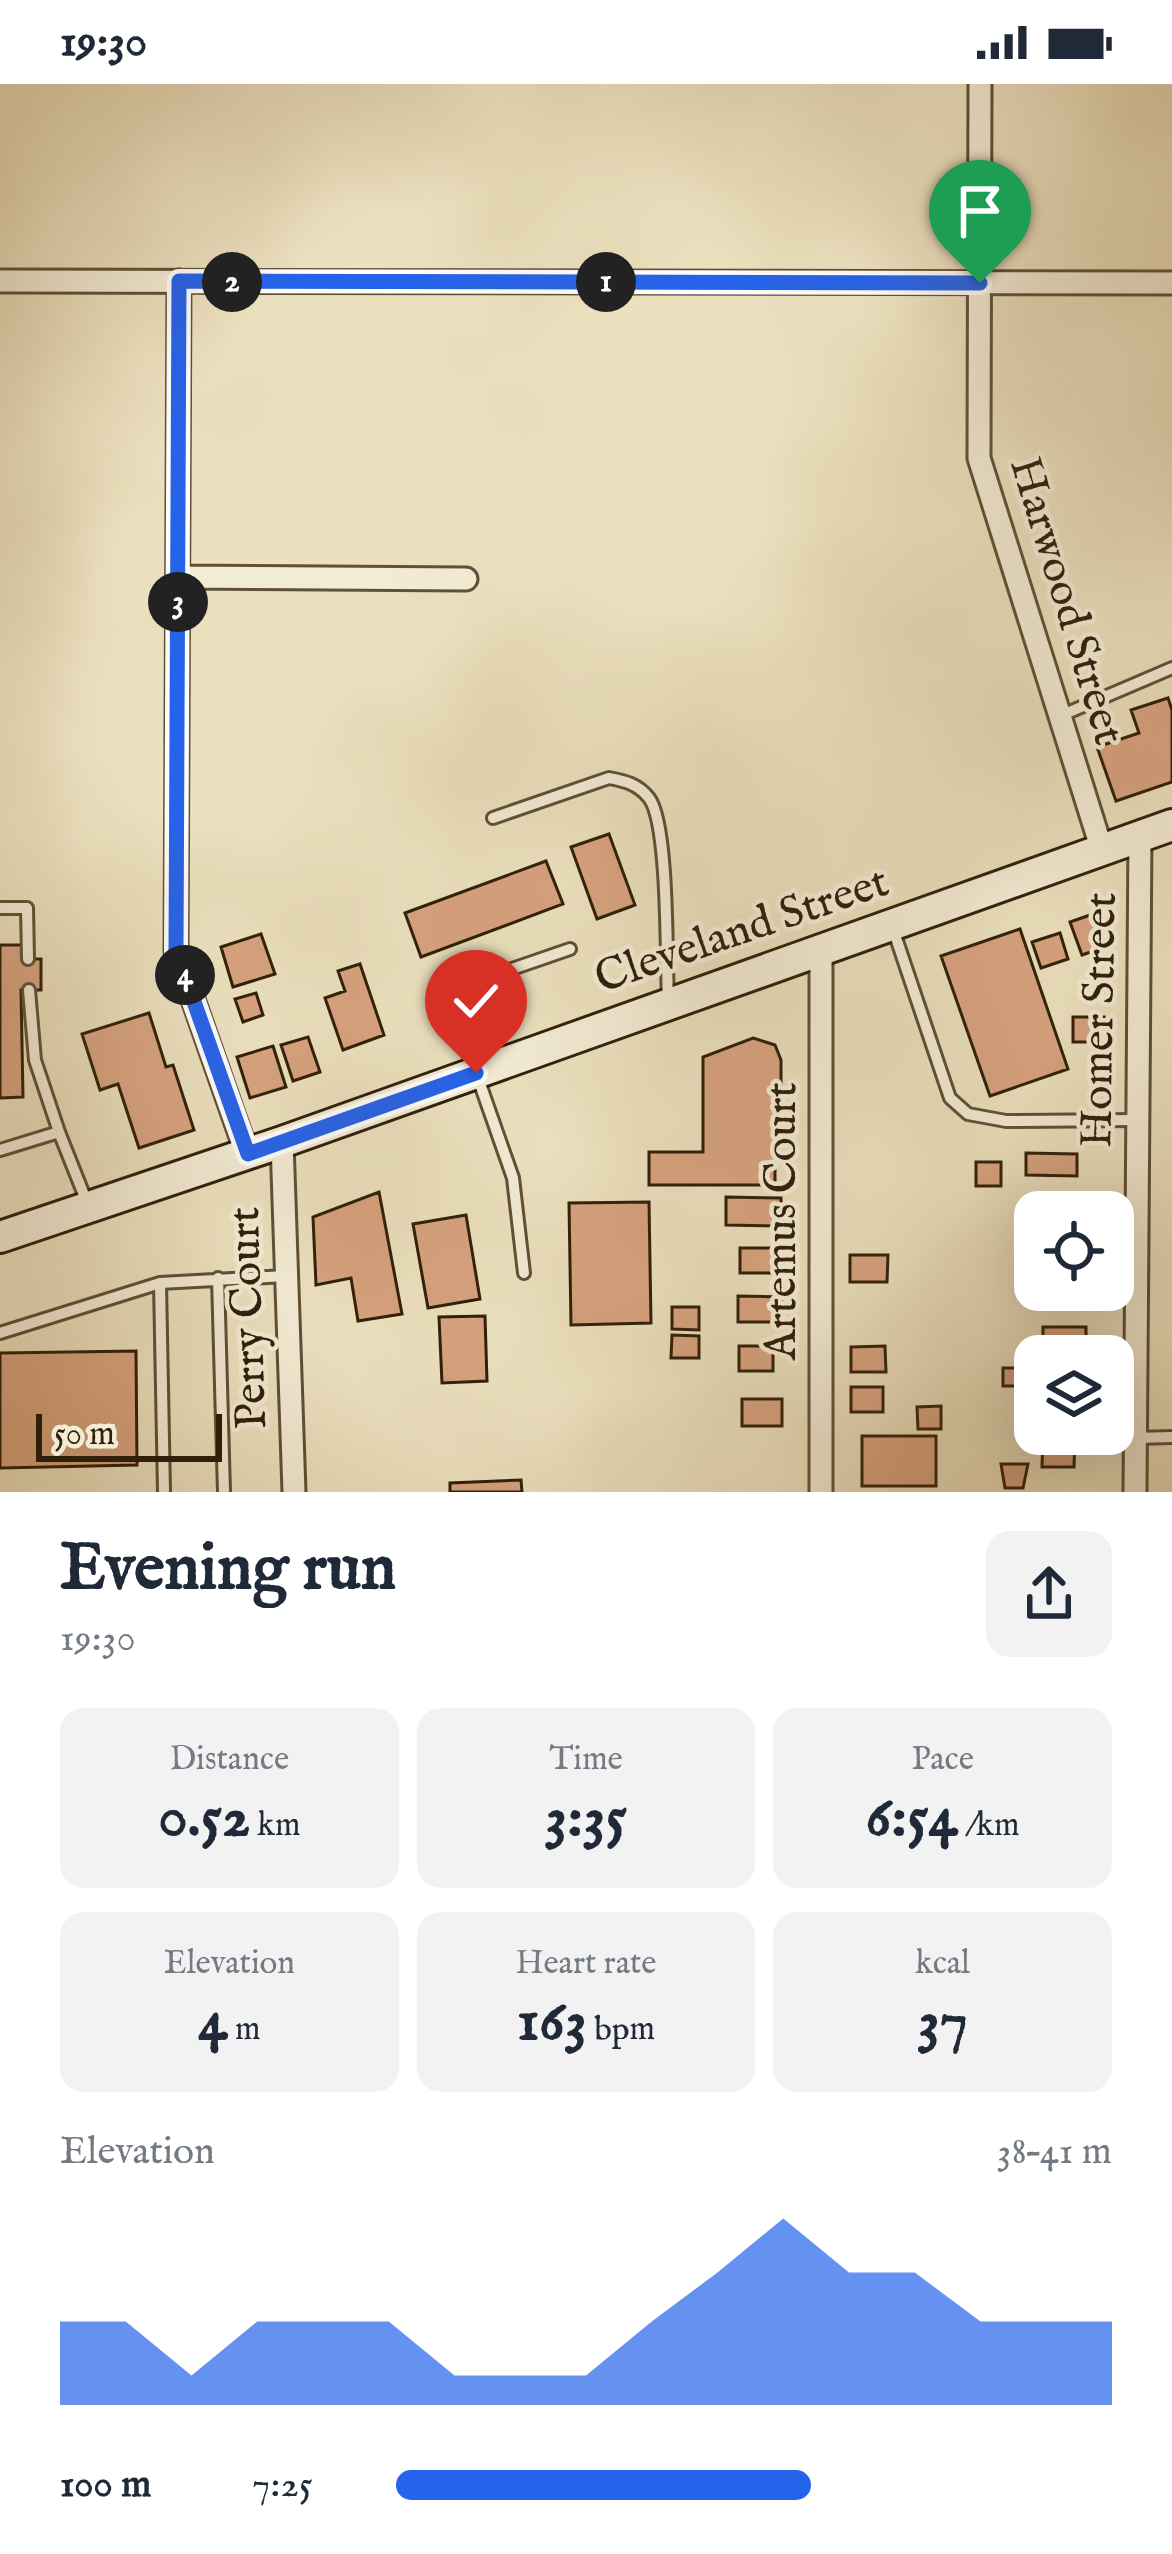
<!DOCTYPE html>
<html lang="en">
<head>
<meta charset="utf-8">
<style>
  :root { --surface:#fff; --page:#f2f2f3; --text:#1f2937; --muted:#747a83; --accent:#2563eb }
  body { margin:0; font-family:"IM FELL English",serif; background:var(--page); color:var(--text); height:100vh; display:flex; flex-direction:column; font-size:45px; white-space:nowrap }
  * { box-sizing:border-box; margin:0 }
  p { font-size:39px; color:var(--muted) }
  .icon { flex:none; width:66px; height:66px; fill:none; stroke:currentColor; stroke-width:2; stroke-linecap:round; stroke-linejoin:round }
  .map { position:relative; height:1408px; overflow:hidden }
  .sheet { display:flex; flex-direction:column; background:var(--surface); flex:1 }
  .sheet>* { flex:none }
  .controls { position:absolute; left:1014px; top:1107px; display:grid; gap:24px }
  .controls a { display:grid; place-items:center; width:120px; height:120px; border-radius:24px; background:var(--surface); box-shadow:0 12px 48px #0002; font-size:60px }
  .scale { position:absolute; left:36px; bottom:30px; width:186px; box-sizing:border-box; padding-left:12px; border:6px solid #301f09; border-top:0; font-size:33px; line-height:42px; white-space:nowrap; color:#301f09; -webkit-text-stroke:9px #f3ecd5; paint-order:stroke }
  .pin { position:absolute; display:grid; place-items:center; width:102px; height:102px; color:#fff; margin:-123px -51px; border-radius:50% 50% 50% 0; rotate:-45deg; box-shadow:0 0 12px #0007 }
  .pin .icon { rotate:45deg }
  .km { position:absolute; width:60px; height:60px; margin:-30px; border-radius:50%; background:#222; color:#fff; font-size:33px; line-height:60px; text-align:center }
  .round { display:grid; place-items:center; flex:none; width:126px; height:126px; border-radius:24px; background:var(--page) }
  .head { display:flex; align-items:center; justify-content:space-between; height:204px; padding:0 60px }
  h1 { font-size:66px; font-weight:700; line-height:90px }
  .metrics { display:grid; grid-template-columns:repeat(3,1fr); gap:18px; height:204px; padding:12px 60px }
  .metrics div { display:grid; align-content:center; border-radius:24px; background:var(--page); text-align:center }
  .metrics b { font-size:60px; font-weight:700 }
  .metrics small { font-size:33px; font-weight:400 }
  .metrics p { font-size:33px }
  .chart { height:336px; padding:24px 60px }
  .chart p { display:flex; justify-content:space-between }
  .chart svg { width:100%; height:216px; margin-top:12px; fill:var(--accent); opacity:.7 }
  ul { padding:0 60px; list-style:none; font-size:39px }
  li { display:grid; grid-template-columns:192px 144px 1fr; align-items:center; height:90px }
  li i { height:30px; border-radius:15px; background:var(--accent) }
  .status { display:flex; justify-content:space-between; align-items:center; height:84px; padding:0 60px; background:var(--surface); direction:ltr }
  .status svg { height:33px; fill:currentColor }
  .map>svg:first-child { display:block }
  .building { fill:#d7a37f; stroke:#301f09; stroke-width:3 }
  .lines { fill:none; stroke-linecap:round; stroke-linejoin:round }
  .service-casing { stroke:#5f5036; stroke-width:16 }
  .minor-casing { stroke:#5f5036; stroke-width:27 }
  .secondary-casing { stroke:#301f09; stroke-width:36 }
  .service { stroke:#f3ecd5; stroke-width:10 }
  .minor { stroke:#f3ecd5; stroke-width:21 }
  .secondary { stroke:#f3ecd5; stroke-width:30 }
  .route-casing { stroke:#fff; stroke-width:24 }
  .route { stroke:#2563eb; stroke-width:15 }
  .labels { text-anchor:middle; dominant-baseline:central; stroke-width:9; stroke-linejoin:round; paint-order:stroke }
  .street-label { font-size:45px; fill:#301f09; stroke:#f3ecd5 }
</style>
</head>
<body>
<div class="status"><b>19:30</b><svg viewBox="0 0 49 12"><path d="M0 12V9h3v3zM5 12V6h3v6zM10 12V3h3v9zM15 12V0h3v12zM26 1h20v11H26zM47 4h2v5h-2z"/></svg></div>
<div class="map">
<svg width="1172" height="1408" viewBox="0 0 1172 1408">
  <rect width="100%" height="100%" fill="#ece1bf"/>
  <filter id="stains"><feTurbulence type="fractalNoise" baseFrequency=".00167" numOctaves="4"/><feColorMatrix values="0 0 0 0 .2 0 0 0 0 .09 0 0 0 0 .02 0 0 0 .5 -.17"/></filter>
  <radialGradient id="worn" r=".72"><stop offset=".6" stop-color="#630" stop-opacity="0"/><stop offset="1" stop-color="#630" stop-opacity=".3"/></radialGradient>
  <path class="building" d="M1168,614l4,12v72l-56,19 -19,-54 42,-14 -8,-23z
    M609,750l26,71 -38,14 -26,-72z
    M546,777l17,43 -142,53 -16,-44z
    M1093,830l12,33 -23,8 -12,-33z
    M1020,845l48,140 -78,27 -49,-140z
    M1060,849l8,26 -27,9 -9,-26z
    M261,850l14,40 -42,13 -12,-40z
    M0,861h22v14h19v31h-20l2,107 -23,1z
    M360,880l24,71 -41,15 -18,-52 20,-7 -7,-20z
    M256,909l7,22 -20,7 -8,-23z
    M149,929l17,54 7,-2 21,65 -55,18 -21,-64 -18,6 -18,-56z
    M1073,933h31v25h-31z
    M308,953l12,35 -27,9 -12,-36z
    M753,954l22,7 6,15v28h-6v97h-126v-33h54v-95z
    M273,962l13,41 -36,11 -13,-41z
    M1026,1069l51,1v22l-51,-1z
    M976,1078h25v24h-25z
    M379,1108l23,122 -44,7 -7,-43 -35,7 -3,-68z
    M726,1113l55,1v28l-55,-1z
    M649,1118l2,121 -80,2 -2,-122z
    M466,1131l14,84 -52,9 -15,-84z
    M740,1164h33v25h-33z
    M850,1171h38l-1,27h-37z
    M738,1212l44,1 -1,25h-43z
    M672,1223h27v23l-27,-1z
    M485,1232l2,65 -45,2 -3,-66z
    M1043,1243h43v23h-43z
    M672,1251l27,1v22h-28z
    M739,1262h34v25h-34z
    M885,1262l1,26h-35v-25z
    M136,1267l1,114 -137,3v-115z
    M1003,1284h24v18h-24z
    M851,1303h32v25h-32z
    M742,1315h40v27h-40z
    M941,1322v23h-23l-1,-22z
    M1043,1350l32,1 -1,32h-32z
    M862,1352h74v50h-74z
    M1001,1380h27l-5,24h-18z
    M521,1396l1,12h-72v-9z"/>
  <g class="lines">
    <g class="service-casing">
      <path id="service" d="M1060,632l112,-48
        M493,734l116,-40c16,3 29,6 40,20 20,26 17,163 19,203
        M0,824h27l1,51
        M893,845l57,169 18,16 38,7 131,-1
        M29,906l6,70 24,72
        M0,1066l59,-18 29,73
        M524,1189l-11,-95 -56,-160 -2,-22 31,-18 84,-29
        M218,1194l6,214
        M160,1199l4,209
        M0,1249l160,-50 126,-7
        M1135,1354l37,-1"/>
    </g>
    <g class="minor-casing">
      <path id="minor" d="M980,0l-1,374 123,392
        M0,197l1172,2
        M179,197l-3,670 71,203
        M178,493l288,2
        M821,866v542
        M282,1058l12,350
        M1135,1408l5,-656"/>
    </g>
    <g class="secondary-casing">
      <path id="secondary" d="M0,1153l282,-95 890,-317"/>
    </g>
    <use href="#service" class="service"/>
    <use href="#minor" class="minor"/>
    <use href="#secondary" class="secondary"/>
  </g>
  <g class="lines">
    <g class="route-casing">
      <path id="route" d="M476,989l-228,81 -72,-203 3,-670 801,2"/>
    </g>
    <use href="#route" class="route"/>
  </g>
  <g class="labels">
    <g class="street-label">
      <text transform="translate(1066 517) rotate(73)">Harwood Street</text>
      <text transform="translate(742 847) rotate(-19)">Cleveland Street</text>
      <text transform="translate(1100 936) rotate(-89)">Homer Street</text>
      <text transform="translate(782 1137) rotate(-90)">Artemus Court</text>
      <text transform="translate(249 1234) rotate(-92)">Perry Court</text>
    </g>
  </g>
  <rect width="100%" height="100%" filter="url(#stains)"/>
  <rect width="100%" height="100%" fill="url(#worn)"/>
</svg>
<div class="controls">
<a><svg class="icon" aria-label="locate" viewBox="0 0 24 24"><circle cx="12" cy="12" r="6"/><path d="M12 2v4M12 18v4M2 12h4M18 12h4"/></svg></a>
<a><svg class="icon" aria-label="layers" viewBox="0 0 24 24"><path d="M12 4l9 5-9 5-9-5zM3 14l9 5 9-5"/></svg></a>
</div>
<div class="scale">50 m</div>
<div class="pin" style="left:980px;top:199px;background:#1e9e55"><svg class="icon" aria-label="arrive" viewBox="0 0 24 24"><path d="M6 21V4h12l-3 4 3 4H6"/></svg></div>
<div class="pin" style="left:476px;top:989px;background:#d93025"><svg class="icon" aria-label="check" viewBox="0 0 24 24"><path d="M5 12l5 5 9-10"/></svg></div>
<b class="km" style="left:606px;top:198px">1</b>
<b class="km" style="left:232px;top:198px">2</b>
<b class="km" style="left:178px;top:518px">3</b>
<b class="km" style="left:185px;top:891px">4</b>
</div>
<section class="sheet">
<div class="head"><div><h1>Evening run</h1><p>19:30</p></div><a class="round"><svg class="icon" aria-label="share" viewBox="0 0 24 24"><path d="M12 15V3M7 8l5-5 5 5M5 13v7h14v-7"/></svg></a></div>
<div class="metrics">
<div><p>Distance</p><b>0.52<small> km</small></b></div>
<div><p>Time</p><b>3:35</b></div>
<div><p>Pace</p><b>6:54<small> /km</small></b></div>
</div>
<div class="metrics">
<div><p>Elevation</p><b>4<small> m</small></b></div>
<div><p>Heart rate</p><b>163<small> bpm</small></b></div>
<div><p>kcal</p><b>37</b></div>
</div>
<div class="chart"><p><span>Elevation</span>38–41 m</p>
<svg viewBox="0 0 160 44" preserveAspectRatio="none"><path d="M0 44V27L10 27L20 38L30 27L40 27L50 27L60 38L70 38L80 38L90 27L100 17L110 6L120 17L130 17L140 27L150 27L160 27V44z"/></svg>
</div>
<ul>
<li><b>100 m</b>7:25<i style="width:58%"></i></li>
</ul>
</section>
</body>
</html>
